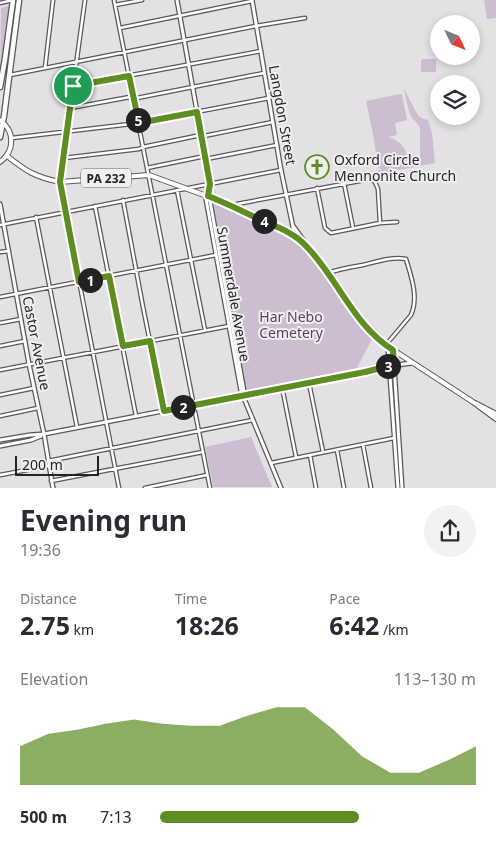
<!DOCTYPE html>
<html lang="en">
<head>
<meta charset="utf-8">
<style>
  :root { --surface:#fff; --page:#f2f2f3; --text:#2b2b33; --muted:#7c7c81; --accent:#5e8d21 }
  body { margin:0; font-family:"Noto Sans",sans-serif; background:var(--page); color:var(--text); height:100vh; display:flex; flex-direction:column; font-size:19px; white-space:nowrap }
  * { box-sizing:border-box; margin:0 }
  p { font-size:16px; color:var(--muted) }
  .icon { flex:none; width:28px; height:28px; fill:none; stroke:currentColor; stroke-width:2; stroke-linecap:round; stroke-linejoin:round }
  .map { position:relative; height:488px; overflow:hidden }
  .sheet { display:flex; flex-direction:column; background:var(--surface); flex:1 }
  .sheet>* { flex:none }
  .needle { width:32px; rotate:133deg }
  .buttons { position:absolute; left:430px; top:15px; display:grid; gap:10px }
  .buttons a { display:grid; place-items:center; width:50px; height:50px; border-radius:50%; background:var(--surface); box-shadow:0 2px 8px #0003; font-size:25px }
  .scale { position:absolute; left:15px; bottom:12px; width:84px; box-sizing:border-box; padding-left:5px; border:2px solid #262526; border-top:0; font-size:14px; line-height:18px; white-space:nowrap; color:#262526; -webkit-text-stroke:4px #f0eef1; paint-order:stroke }
  .pin { position:absolute; display:grid; place-items:center; width:42px; height:42px; color:#fff; margin:-21px; border:2px solid #fff; border-radius:50%; box-shadow:0 1px 5px #0007 }
  .km { position:absolute; width:25px; height:25px; margin:-12px; border-radius:50%; background:#222; color:#fff; font-size:14px; line-height:25px; text-align:center }
  .round { display:grid; place-items:center; flex:none; width:52px; height:52px; border-radius:26px; background:var(--page) }
  .summary { display:flex; align-items:center; justify-content:space-between; height:85px; padding:0 20px }
  h1 { font-size:28px; font-weight:700; line-height:38px }
  .figures { display:grid; grid-template-columns:repeat(3,1fr); gap:8px; height:85px; padding:5px 20px }
  .figures div { display:grid; align-content:center }
  .figures b { font-size:25px; font-weight:700 }
  .figures small { font-size:14px; font-weight:400 }
  .figures p { font-size:14px }
  .chart { height:140px; padding:10px 20px }
  .chart p { display:flex; justify-content:space-between }
  .chart svg { width:100%; height:90px; margin-top:5px; fill:var(--accent); opacity:.7 }
  ul { padding:0 20px; list-style:none; font-size:16px }
  li { display:grid; grid-template-columns:80px 60px 1fr; align-items:center; height:38px }
  li i { height:12px; border-radius:6px; background:var(--accent) }
  .map>svg:first-child { display:block }
  .green { fill:#ccbdd1 }
  .lines { fill:none; stroke-linecap:round; stroke-linejoin:round }
  .minor-casing { stroke:#5a585a; stroke-width:5 }
  .tertiary-casing { stroke:#5a585a; stroke-width:5.5 }
  .secondary-casing { stroke:#5a585a; stroke-width:5.5 }
  .primary-casing { stroke:#5a585a; stroke-width:6 }
  .trunk-casing { stroke:#5a585a; stroke-width:7 }
  .minor { stroke:#fff; stroke-width:2.5 }
  .tertiary { stroke:#fff; stroke-width:3 }
  .secondary { stroke:#fff; stroke-width:3 }
  .primary { stroke:#fff; stroke-width:4 }
  .trunk { stroke:#fff; stroke-width:4.5 }
  .route-casing { stroke:#fff; stroke-width:10 }
  .route { stroke:#5e8d21; stroke-width:6 }
  .labels { text-anchor:middle; dominant-baseline:central; stroke-width:4; stroke-linejoin:round; paint-order:stroke }
  .shield { fill:#f0eef1; stroke:#636163; stroke-width:1 }
  .shield-label { font-size:12px; font-weight:bold; fill:#262526 }
  .street-label { font-size:14px; fill:#262526; stroke:#f0eef1 }
  .poi-label { font-size:14px; fill:#262526; stroke:#f0eef1; text-anchor:start }
  .park-label { font-size:14px; fill:#5d3f66; stroke:#f0eef1 }
</style>
</head>
<body>
<div class="map">
<svg width="496" height="488" viewBox="0 0 496 488">
  <rect width="100%" height="100%" fill="#e3e1e4"/>
  <path class="green" d="M484,0h12v18l-9,1z
    M9,6l-7,63 -2,9 1,-70z
    M422,59h14v13h-15v-11z
    M404,89c4,6 12,25 16,28 3,2 5,2 8,3l4,13 3,30 -57,11 -1,-3 5,-2 -4,-1 -4,-29 -8,-38 34,-7 2,1 5,25 -12,3 2,12 -9,2c13,4 20,12 19,26l-1,1 14,-3v-33c-2,-6 -8,-8 -10,-14 -3,-8 -4,-17 -6,-25z
    M213,202l76,35 8,5 9,9 66,88 -15,29 -111,23z
    M251,437l21,50h-59l-8,-40z"/>
  <g class="lines">
    <g class="minor-casing">
      <path id="minor" d="M85,0l-25,182 59,306
        M114,0l96,488
        M0,3l13,-3
        M115,5l27,-5
        M120,28l132,-27
        M45,68l8,-68
        M10,75l246,-49 49,-8
        M73,86l188,-35
        M70,108l60,-11 7,1 127,-25
        M12,138l127,-15 130,-25
        M64,158l75,-9 4,-2 58,-12 3,1 69,-14
        M206,159l71,-14
        M147,168l58,-12
        M344,183l9,45
        M317,188l8,40 6,5 49,-10 17,-1
        M177,190l28,140
        M123,200l20,107 21,104
        M95,206l41,210
        M232,206l5,-2 133,-25 5,3 3,7 2,34
        M36,217l41,210
        M0,225l281,-55
        M0,252l9,-1
        M328,273c11,-4 23,-6 35,-8 13,-3 29,-9 43,-6 5,17 13,38 5,56l-26,31
        M0,297l216,-42
        M0,323l21,-4
        M0,346l25,-5
        M0,370l229,-44
        M309,383l14,69
        M282,387l14,70
        M0,395l34,-7
        M0,416l38,-8
        M363,445l8,43
        M337,450l7,38
        M310,455l6,33
        M48,461l205,-41
        M271,463l123,-25
        M0,475l48,-9
        M51,481l152,-29
        M145,488l62,-13"/>
    </g>
    <g class="tertiary-casing">
      <path id="tertiary" d="M252,0l29,170 12,57v8
        M208,196l-2,3 35,192 40,97
        M209,197l1,4 34,190 -1,4
        M293,226l14,19
        M388,348l10,140
        M393,350l9,138
        M380,368l9,-14"/>
    </g>
    <g class="secondary-casing">
      <path id="secondary" d="M177,0l33,184 -2,12
        M0,204l29,160 15,70 9,54
        M0,440l30,-5 14,-1 321,-62c15,-5 31,-7 47,-9
        M0,446l31,-6 10,-4"/>
    </g>
    <g class="primary-casing">
      <path id="primary" d="M0,120c15,11 15,31 0,42
        M7,156c19,15 28,21 53,26l89,-7 66,24 78,36 10,7 14,16 46,65 18,19 92,60 23,17
        M475,403l21,11"/>
    </g>
    <g class="trunk-casing">
      <path id="trunk" d="M0,87l5,-28 8,-59
        M0,137l4,-21 15,-116"/>
    </g>
    <use href="#minor" class="minor"/>
    <use href="#tertiary" class="tertiary"/>
    <use href="#secondary" class="secondary"/>
    <use href="#primary" class="primary"/>
    <use href="#trunk" class="trunk"/>
  </g>
  <g class="lines">
    <g class="route-casing">
      <path id="route" d="M129,76l10,47 58,-11 13,72 -2,12c18,7 36,16 53,24 16,7 34,13 46,27 31,32 47,79 86,103l1,16h-5l-24,6 -201,39 -14,-70 -27,5 -14,-70 -30,6 -19,-100 13,-96z"/>
    </g>
    <use href="#route" class="route"/>
  </g>
  <defs>
    <g id="church-ring" transform="scale(1.25)"><circle r="9.5" fill="#f0eef1" stroke="#5e8d21" stroke-width="1.5"/><path d="M-1.2-6h2.4v3.5h3.3v2.4h-3.3V6h-2.4V-.1h-3.3v-2.4h3.3Z" fill="#5e8d21"/></g>
  </defs>
  <g fill-rule="evenodd">
    <use href="#church-ring" x="317" y="167"/>
  </g>
  <g class="labels">
    <rect class="shield" x="81" y="168.5" width="50" height="19" rx="4"/>
    <g class="shield-label">
      <text x="106" y="178">PA 232</text>
    </g>
    <g class="street-label">
      <text transform="translate(283 115) rotate(80)">Langdon Street</text>
      <text transform="translate(234 294) rotate(80)">Summerdale Avenue</text>
      <text transform="translate(37 343) rotate(79)">Castor Avenue</text>
    </g>
    <g class="poi-label">
      <text x="334" y="159">Oxford Circle<tspan x="334" dy="16">Mennonite Church</tspan></text>
    </g>
    <g class="park-label">
      <text x="291" y="316">Har Nebo<tspan x="291" dy="16">Cemetery</tspan></text>
    </g>
  </g>
</svg>
<div class="buttons">
<a><svg class="needle" viewBox="-14 -14 28 28"><path d="M0-13l5 13h-10z" fill="#e53935"/><path d="M0 13l5-13h-10z" fill="#7c7c81"/></svg></a>
<a><svg class="icon" aria-label="layers" viewBox="0 0 24 24"><path d="M12 4l9 5-9 5-9-5zM3 14l9 5 9-5"/></svg></a>
</div>
<div class="scale">200 m</div>
<div class="pin" style="left:73px;top:86px;background:#1e9e55"><svg class="icon" aria-label="arrive" viewBox="0 0 24 24"><path d="M6 21V4h12l-3 4 3 4H6"/></svg></div>
<b class="km" style="left:90px;top:280px">1</b>
<b class="km" style="left:183px;top:407px">2</b>
<b class="km" style="left:388px;top:366px">3</b>
<b class="km" style="left:264px;top:221px">4</b>
<b class="km" style="left:138px;top:120px">5</b>
</div>
<section class="sheet">
<div class="summary"><div><h1>Evening run</h1><p>19:36</p></div><a class="round"><svg class="icon" aria-label="share" viewBox="0 0 24 24"><path d="M12 15V3M7 8l5-5 5 5M5 13v7h14v-7"/></svg></a></div>
<div class="figures">
<div><p>Distance</p><b>2.75<small> km</small></b></div>
<div><p>Time</p><b>18:26</b></div>
<div><p>Pace</p><b>6:42<small> /km</small></b></div>
</div>
<div class="chart"><p><span>Elevation</span>113–130 m</p>
<svg viewBox="0 0 160 44" preserveAspectRatio="none"><path d="M0 44V25L10 19L20 17L30 14L40 12L50 14L60 15L70 15L80 10L90 6L100 6L110 17L120 30L130 38L140 38L150 32L160 25V44z"/></svg>
</div>
<ul>
<li><b>500 m</b>7:13<i style="width:63%"></i></li>
</ul>
</section>
</body>
</html>
